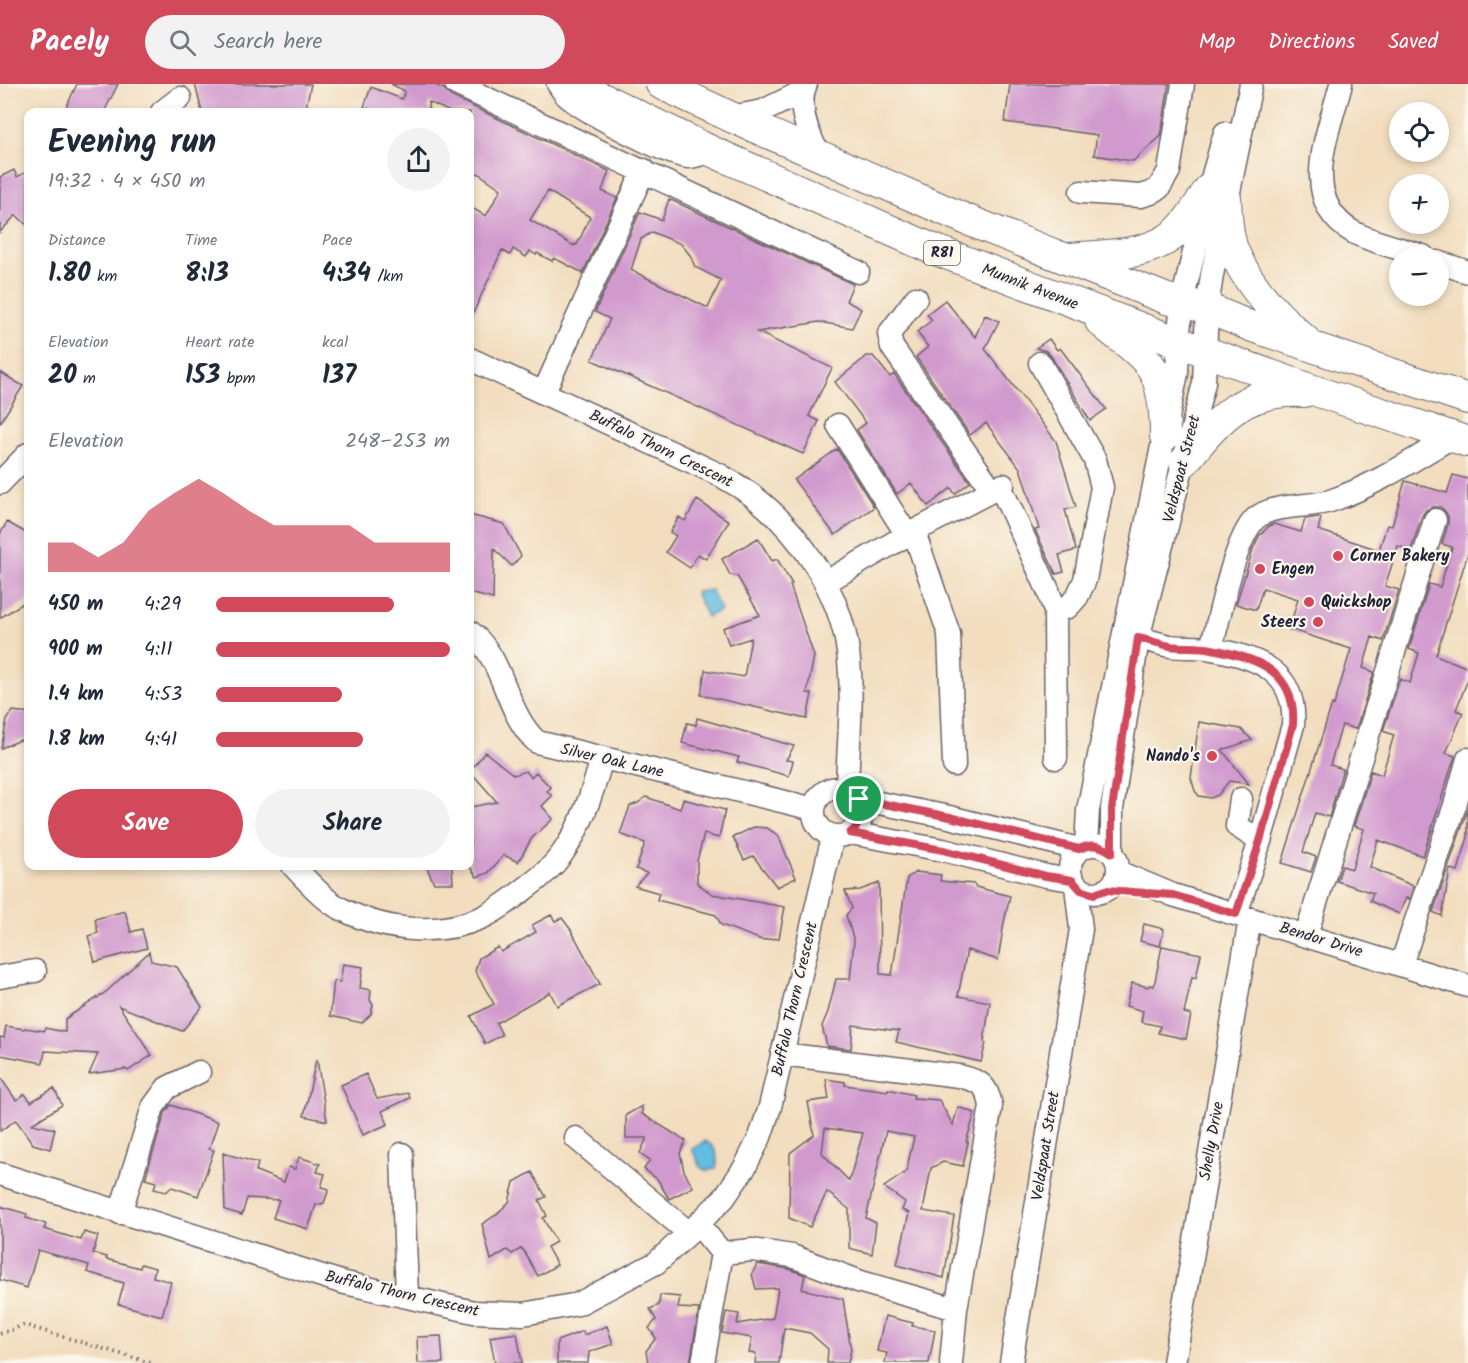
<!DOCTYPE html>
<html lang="en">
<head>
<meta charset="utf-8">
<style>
  :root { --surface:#fff; --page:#f2f2f3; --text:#1f2937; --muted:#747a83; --accent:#d1495b }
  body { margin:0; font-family:Kalam,sans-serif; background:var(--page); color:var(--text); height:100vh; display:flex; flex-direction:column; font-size:22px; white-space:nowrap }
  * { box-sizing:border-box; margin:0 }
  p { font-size:20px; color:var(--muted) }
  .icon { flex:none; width:33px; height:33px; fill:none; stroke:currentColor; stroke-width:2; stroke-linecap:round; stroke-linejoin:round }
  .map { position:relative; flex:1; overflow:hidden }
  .sheet { position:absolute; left:24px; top:24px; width:450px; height:762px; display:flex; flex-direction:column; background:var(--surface); border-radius:12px; box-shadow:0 3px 9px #0003 }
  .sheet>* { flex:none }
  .fabs { position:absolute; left:1389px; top:18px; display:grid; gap:12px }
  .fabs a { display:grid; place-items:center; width:60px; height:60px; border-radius:50%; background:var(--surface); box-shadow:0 3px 9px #0003; font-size:30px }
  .pin { position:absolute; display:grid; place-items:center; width:51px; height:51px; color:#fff; margin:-26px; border:3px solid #fff; border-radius:50%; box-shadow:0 2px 6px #0007 }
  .round { display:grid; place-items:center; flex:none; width:63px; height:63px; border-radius:32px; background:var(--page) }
  .head { display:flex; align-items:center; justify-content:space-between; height:102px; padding:0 24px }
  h1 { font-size:33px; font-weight:700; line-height:45px }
  .figures { display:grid; grid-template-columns:repeat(3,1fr); gap:9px; height:102px; padding:6px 24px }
  .figures div { display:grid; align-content:center }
  .figures b { font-size:26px; font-weight:700 }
  .figures small { font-size:16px; font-weight:400 }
  .figures p { font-size:16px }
  .chart { height:168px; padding:12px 24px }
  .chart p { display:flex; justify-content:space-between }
  .chart svg { width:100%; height:108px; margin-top:6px; fill:var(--accent); opacity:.7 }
  .cta { display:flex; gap:12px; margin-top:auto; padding:12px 24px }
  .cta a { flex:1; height:69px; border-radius:36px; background:var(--accent); color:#fff; font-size:24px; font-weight:700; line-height:69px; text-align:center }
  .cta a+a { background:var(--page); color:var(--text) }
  ul { padding:0 24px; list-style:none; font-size:20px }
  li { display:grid; grid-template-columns:96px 72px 1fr; align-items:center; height:45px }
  li i { height:15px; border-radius:8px; background:var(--accent) }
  header { display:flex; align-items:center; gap:36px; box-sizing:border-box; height:84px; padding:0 30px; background:var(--accent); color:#fff }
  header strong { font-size:28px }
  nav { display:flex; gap:33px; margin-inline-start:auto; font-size:21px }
  .search { width:420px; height:54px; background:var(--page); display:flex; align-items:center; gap:15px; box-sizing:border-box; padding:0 21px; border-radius:33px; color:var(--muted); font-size:22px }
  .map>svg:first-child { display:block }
  .water { fill:#62bde0; stroke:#42708e; stroke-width:1.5 }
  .building { fill:#d19ace; fill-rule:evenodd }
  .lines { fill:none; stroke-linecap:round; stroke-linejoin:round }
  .minor-casing { stroke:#6b6369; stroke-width:25 }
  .major-casing { stroke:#6b6369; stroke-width:32 }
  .path { stroke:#6b6369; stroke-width:4; stroke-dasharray:1.5 4.5; stroke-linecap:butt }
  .minor { stroke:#fff; stroke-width:22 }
  .major { stroke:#fff; stroke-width:30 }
  .route-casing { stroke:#fff; stroke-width:12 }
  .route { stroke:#d1495b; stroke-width:8 }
  .poi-dot { fill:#d1495b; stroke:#fbf7ec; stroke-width:2 }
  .labels { text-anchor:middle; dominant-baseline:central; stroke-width:4.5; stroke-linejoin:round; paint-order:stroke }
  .shield { fill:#fbf7ec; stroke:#636270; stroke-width:1.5 }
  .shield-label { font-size:15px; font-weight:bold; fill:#22223b }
  .street-label { font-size:16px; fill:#22223b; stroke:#fbf7ec }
  .poi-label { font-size:16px; font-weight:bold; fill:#22223b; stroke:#fbf7ec; text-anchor:start }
</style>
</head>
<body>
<header>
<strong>Pacely</strong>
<div class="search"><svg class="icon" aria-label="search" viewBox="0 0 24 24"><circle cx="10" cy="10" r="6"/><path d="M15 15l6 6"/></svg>Search here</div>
<nav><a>Map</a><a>Directions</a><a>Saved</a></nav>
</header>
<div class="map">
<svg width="1468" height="1279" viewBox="0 0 1468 1279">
  <rect width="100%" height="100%" fill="#fbf7ec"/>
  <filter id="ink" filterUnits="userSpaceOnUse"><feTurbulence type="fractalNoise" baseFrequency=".0167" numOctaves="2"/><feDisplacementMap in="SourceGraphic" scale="12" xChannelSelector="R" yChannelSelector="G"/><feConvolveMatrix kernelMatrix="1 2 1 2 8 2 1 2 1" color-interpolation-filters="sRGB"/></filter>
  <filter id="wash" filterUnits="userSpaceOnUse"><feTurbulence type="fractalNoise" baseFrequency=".008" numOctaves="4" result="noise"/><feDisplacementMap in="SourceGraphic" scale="24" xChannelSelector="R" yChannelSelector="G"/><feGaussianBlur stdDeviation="1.35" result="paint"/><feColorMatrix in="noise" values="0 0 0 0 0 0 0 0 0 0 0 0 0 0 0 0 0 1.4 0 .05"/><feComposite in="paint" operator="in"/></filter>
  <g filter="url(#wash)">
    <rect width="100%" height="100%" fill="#f2ddbe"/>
    <path class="water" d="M711,506l10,20 -14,7 -12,-25z
      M705,1057c11,5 14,16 11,27l-8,3 -7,-3 -9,-19z"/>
    <g id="blocks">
      <path class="building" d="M77,0h41l-14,28h-40z
        M195,0h116l-6,28h-103z
        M391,0h42l11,5 6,7 159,75 -7,20 15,7 -34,75 -29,-15 -2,3 -15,-8 -1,2 -6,-4 -4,6 -13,-8 -3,6 -8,-5 -32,70v-113l16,9 15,-27 -23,-16 -8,4v-65h-20l-21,-10 -1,7 6,3h-56l-14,-5 7,-20 31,12 3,-8zM548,107l42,26 -13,28 -2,-1 -1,2 -44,-26z
        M1010,0h159l-8,52 -28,25 -39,-6 3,-20 -92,-13z
        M14,86l3,7 11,-6v55l-12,-11 -16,17v-55z
        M669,115l184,85 -7,17 15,8 -9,19 -33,-6 -62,10 75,36 -23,48 10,5 -16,33 -211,-94 18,-41 -15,-7 45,-100 22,8zM652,148l29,12 9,11 5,12 26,13 -13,28 -77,-38 10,-31z
        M945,216l30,37 10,-22 14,6 -14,28 71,92 20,66 -11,3 11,40 -17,5 5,17 -8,2 -21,-44 4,-1 -19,-61 -34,-45 -16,12 -54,-78 12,-10 -11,-15 15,-12 -5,-6z
        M1049,255l8,11 3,-2 46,61 -16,12 -39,-65 -5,-5 -10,-3z
        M867,272h6l17,21 4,-3 76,108 -15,12 -4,-6 -23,18 -17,-23 -14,11 -40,-64 9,-7 -31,-41z
        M0,288l23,14 -23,37z
        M837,365l37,58 -39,28 -41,-55z
        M1453,391l15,4v74l-32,102 32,13v11l-12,31 7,3 -17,40 9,3 -32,100 -45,-16 -8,27 43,19 -4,13 -3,-1 -7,16 -29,-13 3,-8 -36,-12 5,-15 10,3 12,-40 -10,-3 17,-55 11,4 12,-40 -11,-4 17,-52 10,4 9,-30 -10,-4 20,-65 11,3 12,-40 -10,-3 6,-20v-8l-4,-6 -4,-3h-7l-7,3 -4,6 -11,34 -13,-4 -13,40 14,4 -16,51 -11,-4 -9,31 11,4 -18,57 -14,-4 -12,40 13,4 -14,48 -14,-4 -12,39 13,5 -5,15 -29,-9 50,-159 2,1 17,-56 -62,-20 9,-30 -35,-11 -7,22 -20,-6 17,-55 6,-13 10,-10 5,-2 27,8 4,-13 14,-2 2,1 -3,12 61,20 8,-25 5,1 13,-45 42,12z
        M697,416l32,21 -23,38 -8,-5 -8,14 -24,-16 10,-16 -6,-4 9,-15 6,4z
        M470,431l34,9 17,32 -9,10 -18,-17 -1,50 -23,-6z
        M7,438l21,12v66l-28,18v-84z
        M758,454l14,23 5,-2 15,25 -2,1 24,71 -7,37 5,1 -5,25 -106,-24 4,-25 39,7 7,-39 -22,7 -6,-17 37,-13 -23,-39 -7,-1 -8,-16z
        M13,627l15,2v24l-27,11 6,-28z
        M697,634l97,28 -8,14 7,1 -4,15 -52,-14 2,-5 -57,-14 5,-20 9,2z
        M1199,638l42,7 11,11 -30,10 27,34 -20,-3 -11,14 -7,3 -12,-2 -4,-5 -4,-13z
        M485,668l29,23 12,-4 5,6 5,-5 15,16 -4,3 5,5 -10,10 11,13 -21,19 -14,24 -14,-7 -16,18 -11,4 -7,-10v-60l27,-5 -27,-31z
        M646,713l34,12 3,-10 42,11 -6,28 -15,-4 -7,27v22l15,11 73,13 -6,31 -17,2 -41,-15 -5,-10 -59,-15 2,-7 -24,-7 12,-13 -11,-4 9,-26 -25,-9 10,-28 8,-3z
        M1468,725v28l-10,34 -8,-2 -8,47 -9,-4z
        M754,743l13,1 11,7 18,43 -19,9 -24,-31 -9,4 -11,-23z
        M426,782h26l1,17h-19z
        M916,788l25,3 -1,6 34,3 2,3 34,9 -6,26 -6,38 -31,-10 -9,46 32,6 -6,40 2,1 -5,19 -85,-20 3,-11 -46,-6 -2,24 -24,-3 -5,-20 6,-14 8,-33h14l4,-38 -8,-26 6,-7 -7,-17 15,-1 19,-7 1,91 12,1 15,-97z
        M125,827l6,21 11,-3 5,19 -52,14 -7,-26 10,-3 -3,-14z
        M551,831l4,6 7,-3 9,12 29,54 -43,22 -7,-14 -54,31 6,12 -17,9 -14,-28 23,-12 -19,-33 4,-13 19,-11 3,5 35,-20 -4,-7z
        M1144,840l20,5 -4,17 -20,-5z
        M1162,862l39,8 -5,24 -4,-1 -8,36 7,2 -5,24 -28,-6 2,-7 -19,-4 2,-11 -17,-5 6,-23 16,4 1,-2 5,1z
        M149,868l2,9 26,6 25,40 -20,24 -63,-25 33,49 -24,16 -2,-2 -37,5 9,-20 -53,-3 -2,12 -43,-8v-18l4,1 2,-12 18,3 1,-1 19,3 1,-3 20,4v-13l41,-27z
        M343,880l20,3 -3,21 11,2 -1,10 3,5 -2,9 -9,9 -32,-7 4,-35 6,1z
        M316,976h1l10,61 -23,-5z
        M366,990l11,25 31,-6 2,5 -28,13 6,13 -25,11 -22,-50z
        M0,993l16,23 9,-6 6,8 23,-14 8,17 -30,19 23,5 -5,20 -17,-5 -17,-24 -16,11z
        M826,995l19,3v3l43,6v-2l26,6 -1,3 26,2 14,25 5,-18 17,6 -9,29h2l-5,24 -20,-4 -12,6 -8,43 31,5 -10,62 -47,-13 12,-52 -7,-3 3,-8 -21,-15 22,-15 8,-35 -28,-6 -20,87 10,5 -4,31 -23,-6v-39l-22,-17 -17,35 -21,-9 1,-65 24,-18 -6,-33 21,-3zM825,1044l38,5 -14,48 -27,-28z
        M171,1021l47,17 -9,27 5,1 -16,46 -26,-9 -6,5 -12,-3 2,-7 -11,-3 20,-66z
        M642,1022v8l44,27 -6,12 4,18 9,16 -24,12 -11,-19 -14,-11 6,-9 -10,-7 7,-15h-21v-23z
        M223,1069l35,10 -2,8 28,11 5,-15 6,2 4,-12 21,7 -3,8 8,2 -4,13 8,2 -5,14 -8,2 -8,24 -35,-11 6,-18 -32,-2 -5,17 -17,-5z
        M532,1088l14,25 -7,3 8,16 -4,2 13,24 -9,5 10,18 -19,11 -16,-28 -10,6 -5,-4 -16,10 -9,-36 14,-9 13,-13 5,-20z
        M0,1122l27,8 -1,4 20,6 -2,5 37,11 3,-8 14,4 -5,17 14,4 -1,2 34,9 1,-4 14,4 -2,9 18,5 -9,34 -44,-12 6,-21 -37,-11 2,-7 -51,-15 -11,38 -27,-8z
        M757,1180l32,5 16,6 -3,14 41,10 8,51 -3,13h-21l1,-14 -18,-16 -26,-5 -5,35h-24l1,-9 -7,-1 3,-15 -30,-5 4,-21 13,2 -2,10 36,-6 5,-30 -22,1 -4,-15z
        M660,1211l20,2 -2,11 21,1 -9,54h-42l-2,-12 10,-13 -7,-10 7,-8 -6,-11 9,-4z
        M885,1232l28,7 -1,3 23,4 -6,33h-44l2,-10 -10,-2z
        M607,1242l6,18 -24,8 -1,11h-31v-22l26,-10 1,4z
        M517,1249l5,30h-27l-5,-26z
        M441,1252l2,27h-25l-1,-26z"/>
    </g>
  </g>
  <g filter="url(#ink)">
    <use href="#blocks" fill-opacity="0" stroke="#6b6369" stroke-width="1.5"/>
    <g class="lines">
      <g class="minor-casing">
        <path id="minor" d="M456,0l402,188
          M558,0c3,4 5,8 8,11 17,16 101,60 122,62 7,0 16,-4 23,-6
          M806,0c-10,21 3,52 13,71
          M1341,0c-12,48 -44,116 12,148 18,10 50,17 70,24
          M162,28l18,-14
          M731,33l32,-6 39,-19
          M1081,108l60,4 10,-3 8,-5 10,-17 14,-87
          M1438,178l30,10
          M916,214l-27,36 3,13 100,143
          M470,275l248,115c12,7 25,14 35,22 47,36 88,98 95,156 6,45 0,92 -1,137
          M1040,279l55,97 7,27 -17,93 -8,17 -9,10 -13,4
          M544,308l100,-222
          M838,341l69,110
          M0,399l28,-29
          M1000,402l48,104 7,21 1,147
          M914,448l35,102 5,131
          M826,498l81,-47 96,-50
          M470,548c36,28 34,80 67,110l277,67
          M1138,554c11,2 21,6 32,8 14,2 29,0 42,3 46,8 85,23 81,76l-33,116 -24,73
          M1211,564c9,-31 23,-108 44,-129 17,-16 54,-11 75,-18 44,-15 83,-41 122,-64
          M814 728a24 24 0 1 1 48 0a24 24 0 1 1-48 0Z
          M859,715l90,18 130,32
          M1241,715l-4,27 23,15
          M850,749l93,17 103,26 26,4
          M1070 785a24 24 0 1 1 48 0a24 24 0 1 1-48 0Z
          M1086,762l2,-36 89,-437 1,-31 4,-40 27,-113 16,-56
          M1112,769v-44l26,-171 66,-255 3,-75 5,-33 39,-191
          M293,782c13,13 27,30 43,40 43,24 98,32 145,12 16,-7 31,-19 45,-30 14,-10 26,-20 36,-34 20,-28 31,-63 40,-96
          M1118,788l55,23 295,91
          M1306,851l129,-415
          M1401,881l54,-160 13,-46
          M0,893l35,-6
          M782,970l177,22c21,5 28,8 32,30l-35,203
          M576,1054l113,95
          M402,1070l5,142
          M0,1090l341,108 133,30 49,2 55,-10 78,-41 33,-30 35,-35 21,-31 15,-30 10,-30 63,-271
          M120,1129l33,-106 14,-19 32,-16
          M698,1140l24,29 -19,110
          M722,1169l30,-3 40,6 69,26 95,27 -5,54
          M1011,1279l70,-434 -5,-43
          M1174,1279l76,-444"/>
      </g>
      <g class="major-casing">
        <path id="major" d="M573,0l138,67 217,96 250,95 141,50 149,50
          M661,0l70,33 234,102 202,80 40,9 43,18 218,73
          M1226,114c1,17 1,35 7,51 14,36 44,67 72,91
          M1070,174c36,-4 80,-1 108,-27 13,-12 21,-28 31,-42
          M1100,237c16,15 39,28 52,47 11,17 13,49 13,68
          M1184,378c35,-43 59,-74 120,-70"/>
      </g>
      <path class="path" d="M0,1250l24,-9 127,38"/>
      <use href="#minor" class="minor"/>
      <use href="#major" class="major"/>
    </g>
  </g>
  <g class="lines" filter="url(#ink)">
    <g class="route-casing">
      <path id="route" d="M1138,554c11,2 22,6 32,8 14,2 29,0 42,3 46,9 85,23 81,76l-33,116 -24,73 -63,-19 -67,-5 -12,4 -7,-2 -6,-2 -9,-10 -26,-4 -103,-26 -93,-17c12,-9 14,-20 9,-34l91,18 129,32c13,-6 22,-4 33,4v-44z"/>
    </g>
    <use href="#route" class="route"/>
  </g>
  <g class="poi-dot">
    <circle cx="1338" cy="472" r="6"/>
    <circle cx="1260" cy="485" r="6"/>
    <circle cx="1309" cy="518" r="6"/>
    <circle cx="1318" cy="538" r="6"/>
    <circle cx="1212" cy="672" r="6"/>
  </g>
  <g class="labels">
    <rect class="shield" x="924" y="157" width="36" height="24" rx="4.5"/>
    <g class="shield-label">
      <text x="942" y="169">R81</text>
    </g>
    <g class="street-label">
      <text transform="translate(1030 203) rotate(21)">Munnik Avenue</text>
      <text transform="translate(661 365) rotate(26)">Buffalo Thorn Crescent</text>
      <text transform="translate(1182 385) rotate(-76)">Veldspaat Street</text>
      <text transform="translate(612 677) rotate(13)">Silver Oak Lane</text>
      <text transform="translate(1321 856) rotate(17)">Bendor Drive</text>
      <text transform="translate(795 915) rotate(-77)">Buffalo Thorn Crescent</text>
      <text transform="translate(1212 1057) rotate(-80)">Shelly Drive</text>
      <text transform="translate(1046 1062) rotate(-81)">Veldspaat Street</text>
      <text transform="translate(402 1210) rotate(13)">Buffalo Thorn Crescent</text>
    </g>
    <g class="poi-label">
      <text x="1350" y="472">Corner Bakery</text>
      <text x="1272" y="485">Engen</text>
      <text x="1321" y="518">Quickshop</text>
      <text x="1306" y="538" text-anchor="end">Steers</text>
      <text x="1200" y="672" text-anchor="end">Nando's</text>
    </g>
  </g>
</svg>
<div class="fabs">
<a><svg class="icon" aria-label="locate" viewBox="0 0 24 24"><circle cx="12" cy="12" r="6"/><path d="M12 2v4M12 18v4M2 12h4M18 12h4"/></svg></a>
<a>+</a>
<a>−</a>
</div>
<div class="pin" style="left:859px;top:715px;background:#1e9e55"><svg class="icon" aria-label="arrive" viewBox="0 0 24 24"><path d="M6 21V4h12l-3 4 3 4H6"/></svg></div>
<section class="sheet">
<div class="head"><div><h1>Evening run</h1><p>19:32 · 4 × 450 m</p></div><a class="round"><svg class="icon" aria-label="share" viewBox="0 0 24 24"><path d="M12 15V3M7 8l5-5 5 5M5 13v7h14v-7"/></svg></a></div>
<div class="figures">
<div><p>Distance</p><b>1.80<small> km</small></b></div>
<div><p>Time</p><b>8:13</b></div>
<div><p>Pace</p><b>4:34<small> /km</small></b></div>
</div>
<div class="figures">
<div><p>Elevation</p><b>20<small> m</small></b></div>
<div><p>Heart rate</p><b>153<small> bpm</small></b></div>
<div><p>kcal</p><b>137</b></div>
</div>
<div class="chart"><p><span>Elevation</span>248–253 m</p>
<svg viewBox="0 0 160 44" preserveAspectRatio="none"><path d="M0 44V32L10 32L20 38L30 32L40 19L50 12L60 6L70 12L80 19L90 25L100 25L110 25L120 25L130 32L140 32L150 32L160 32V44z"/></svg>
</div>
<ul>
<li><b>450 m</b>4:29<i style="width:76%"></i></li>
<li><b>900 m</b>4:11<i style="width:100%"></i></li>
<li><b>1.4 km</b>4:53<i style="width:54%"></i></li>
<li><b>1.8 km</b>4:41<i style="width:63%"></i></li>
</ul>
<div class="cta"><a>Save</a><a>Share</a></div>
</section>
</div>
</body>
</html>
